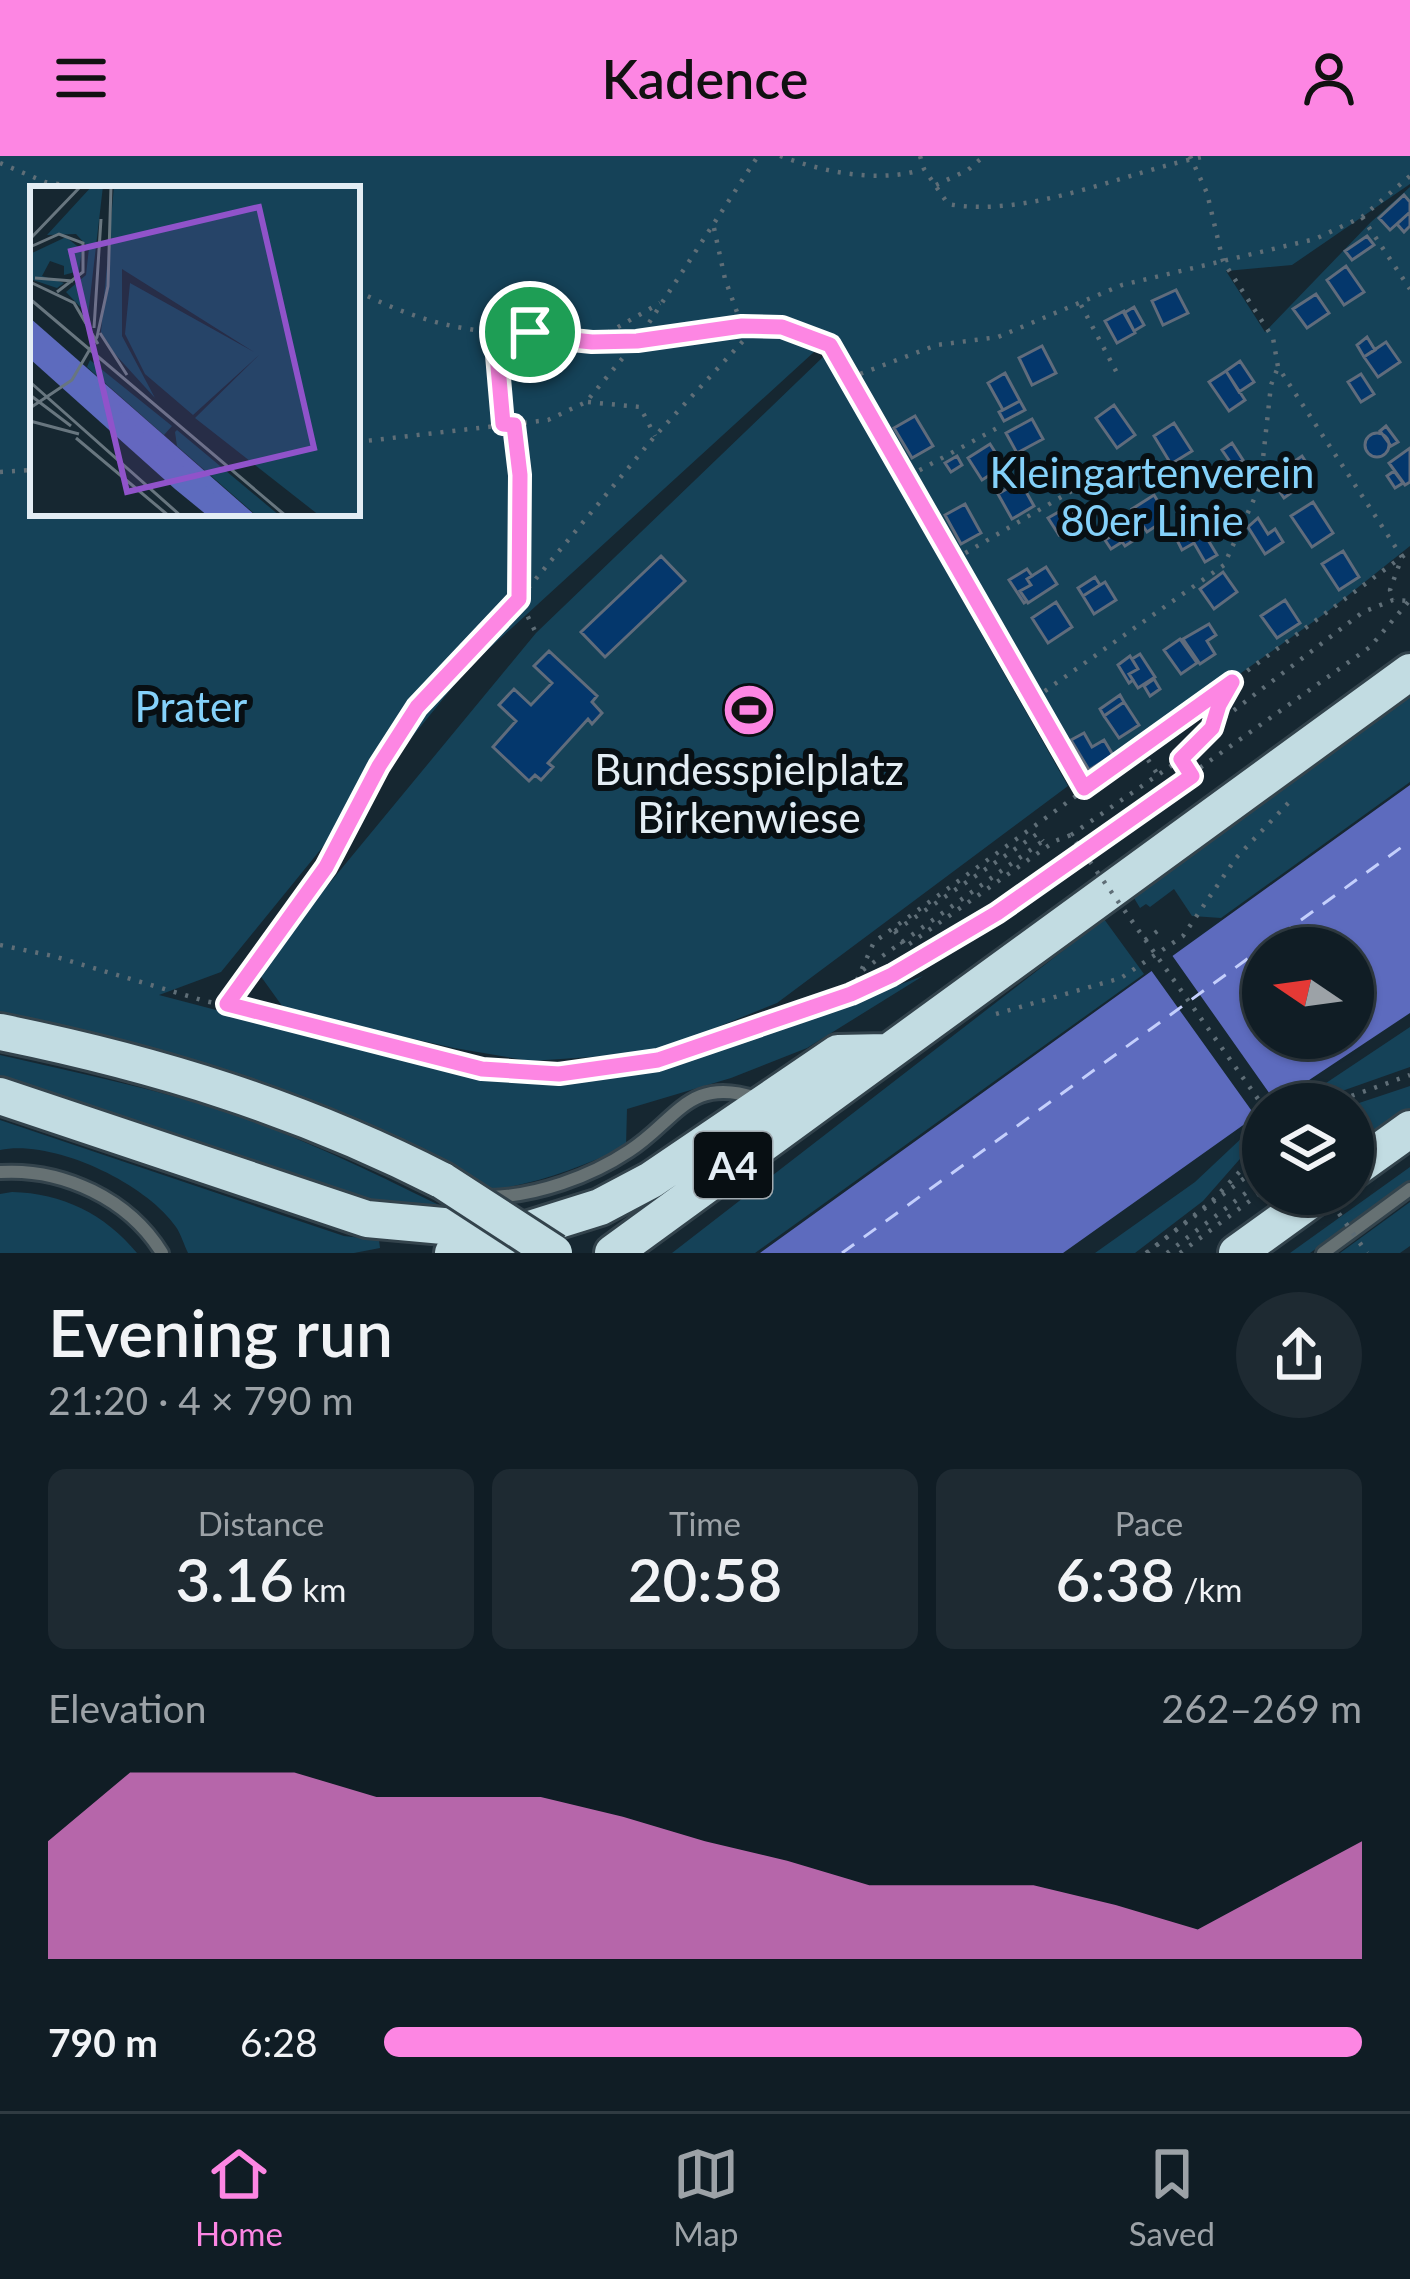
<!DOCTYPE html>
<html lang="en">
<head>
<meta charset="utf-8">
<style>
  :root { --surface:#101d25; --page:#1e2a32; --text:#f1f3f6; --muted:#9ca2a7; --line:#303b42; --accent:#fd86e3 }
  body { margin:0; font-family:Lato,sans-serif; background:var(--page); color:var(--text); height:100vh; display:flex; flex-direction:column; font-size:45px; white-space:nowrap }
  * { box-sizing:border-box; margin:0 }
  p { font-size:39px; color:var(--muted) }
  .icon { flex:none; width:66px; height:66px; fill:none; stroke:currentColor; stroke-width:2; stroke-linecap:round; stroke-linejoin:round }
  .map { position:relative; height:1097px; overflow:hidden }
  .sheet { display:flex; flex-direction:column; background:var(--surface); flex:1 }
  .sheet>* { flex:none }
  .needle { width:78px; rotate:283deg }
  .buttons { position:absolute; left:1242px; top:771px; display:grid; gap:24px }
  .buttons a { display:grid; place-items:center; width:132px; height:132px; border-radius:50%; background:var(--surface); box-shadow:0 3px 9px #0004,0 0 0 3px var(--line); font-size:60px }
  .pin { position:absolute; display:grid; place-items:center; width:102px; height:102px; color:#fff; margin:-51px; border:6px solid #fff; border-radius:50%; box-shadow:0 3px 12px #0007 }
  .round { display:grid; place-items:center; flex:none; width:126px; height:126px; border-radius:63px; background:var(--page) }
  .summary { display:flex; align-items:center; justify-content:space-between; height:204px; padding:0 48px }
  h1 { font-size:66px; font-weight:600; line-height:90px }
  .metrics { display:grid; grid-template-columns:repeat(3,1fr); gap:18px; height:204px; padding:12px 48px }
  .metrics div { display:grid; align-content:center; border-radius:18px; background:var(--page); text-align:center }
  .metrics b { font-size:60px; font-weight:600 }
  .metrics small { font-size:33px; font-weight:400 }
  .metrics p { font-size:33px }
  .chart { height:336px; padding:24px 48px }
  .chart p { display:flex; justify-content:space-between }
  .chart svg { width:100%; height:216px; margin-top:12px; fill:var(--accent); opacity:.7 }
  ul { padding:0 48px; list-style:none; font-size:39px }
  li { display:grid; grid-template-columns:192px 144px 1fr; align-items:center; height:90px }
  li i { height:30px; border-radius:15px; background:var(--accent) }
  header { display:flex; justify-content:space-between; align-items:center; height:156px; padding:0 48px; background:var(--accent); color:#111; font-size:54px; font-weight:600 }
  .dock { display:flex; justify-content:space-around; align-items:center; height:168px; border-top:3px solid var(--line); background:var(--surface); font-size:33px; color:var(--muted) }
  .dock a { display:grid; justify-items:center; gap:6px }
  .dock .on { color:var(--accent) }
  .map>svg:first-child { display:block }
  .green { fill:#154258; fill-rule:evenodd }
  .water { fill:#5d6bbe; fill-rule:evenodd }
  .pier { fill:#162731 }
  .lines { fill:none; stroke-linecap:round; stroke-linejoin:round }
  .ferry { stroke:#c4cffc; stroke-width:3; stroke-dasharray:15 12; stroke-linecap:butt }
  .building { fill:#04376c; stroke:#606c7c; stroke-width:3 }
  .service-casing { stroke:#33434c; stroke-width:18 }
  .motorway-casing { stroke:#33434c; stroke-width:42 }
  .path { stroke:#5f6e77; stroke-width:4.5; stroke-dasharray:3 9; stroke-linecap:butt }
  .service { stroke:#667173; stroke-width:12 }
  .motorway { stroke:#c2dce2; stroke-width:36 }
  .motorway-bridge-casing { stroke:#33434c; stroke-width:42; stroke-linecap:butt }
  .path-bridge { stroke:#5f6e77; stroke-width:4.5; stroke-dasharray:3 9; stroke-linecap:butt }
  .motorway-bridge { stroke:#c2dce2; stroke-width:36 }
  .route-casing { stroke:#fff; stroke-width:24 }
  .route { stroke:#fd86e3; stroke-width:15 }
  .labels { text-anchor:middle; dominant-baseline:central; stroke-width:12; stroke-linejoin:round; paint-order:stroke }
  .shield { fill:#080f13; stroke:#a1aab0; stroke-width:3 }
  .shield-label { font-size:39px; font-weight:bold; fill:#e3edf4 }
  .park-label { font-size:42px; fill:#84d1fa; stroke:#080f13 }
  .poi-label { font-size:42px; fill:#e3edf4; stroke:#080f13 }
  .inset-river { fill:none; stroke:#5d6bbe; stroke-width:6 }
  .inset-road { fill:none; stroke:#68767f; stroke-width:3 }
  .view { fill:#9053ca; fill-opacity:0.15; stroke:#9053ca; stroke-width:6 }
  .inset-edge { fill:none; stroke:#e3edf4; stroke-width:6 }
</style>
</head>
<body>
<header><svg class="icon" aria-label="menu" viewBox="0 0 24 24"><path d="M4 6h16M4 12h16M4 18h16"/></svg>Kadence<svg class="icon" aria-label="person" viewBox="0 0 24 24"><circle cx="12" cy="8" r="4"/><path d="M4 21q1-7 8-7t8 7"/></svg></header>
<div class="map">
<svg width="1410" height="1097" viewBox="0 0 1410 1097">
  <rect width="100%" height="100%" fill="#162731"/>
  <path class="green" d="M0,0h1410v28l-118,81 -66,6 39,61 106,-110 39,-35v359l-83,66 -238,169 -215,-382 -48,-58 -357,326 -248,305 -62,23 297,78 84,9 99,-9 148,-47 136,-50 -116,72 -76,30 -104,31 -1,37c-44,21 -86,37 -135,44 -70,-38 -139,-74 -215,-102 -89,-33 -184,-51 -276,-72zM33,33h324v324h-324z
    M824,200l244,430 -291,217 -124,50 -123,8 -76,-13 -169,-38 -28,-39 279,-338z
    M1410,538v88l-189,136 -29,-2 -18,-27 -24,18 -4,-3 -6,4 -6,-10z
    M1104,763l40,55 -389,279h-83z
    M1410,871v40l-102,36 -3,-6z
    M0,899c82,19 164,35 243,63 77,27 148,64 221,99l-77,-5 -387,-127z
    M1410,930v22l-53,39 -4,-5v-37z
    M0,964l344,116 35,4 1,8 -26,5h-166c-4,-8 -7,-19 -12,-26 -30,-44 -123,-88 -176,-77z
    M1262,969l1,14 -17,13 -43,49 -68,52h-40l100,-71 51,-48z
    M1410,1011v14l-100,72h-20z
    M12,1036c50,1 93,22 125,61h-137v-59z
    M1410,1046v44l-10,7h-60z"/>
  <path class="water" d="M1410,629v228l-137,91h-10v7l-200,142h-303zM1263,792h90v90h-90z"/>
  <path class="pier" d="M1169,795l108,153h-14v14l-4,3 -111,-155z"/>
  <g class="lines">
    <path class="ferry" d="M842,1097l568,-412"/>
  </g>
  <path class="building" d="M1404,39l6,7v10l-20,18 -11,-12z
    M1410,56v14l-6,6 -7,-8z
    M1367,80l7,9 -22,15 -7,-9z
    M1346,110l18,26 -20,13 -17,-25z
    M1176,134l12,23 -25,12 -11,-24z
    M1316,138l13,19 -22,15 -14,-19z
    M1134,151l10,18 -10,6 -10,-18z
    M1124,155l11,22 -18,10 -12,-22z
    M1367,181l8,13 -11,7 -7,-12z
    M1386,186l14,20 -22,15 -14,-20z
    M1042,190l14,27 -24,12 -13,-27z
    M1240,205l14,21 -15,10 -13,-21z
    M1226,215l19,29 -16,11 -20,-29z
    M1005,217l15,28 -17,9 -15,-27z
    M1361,218l13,20 -13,8 -13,-20z
    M1020,245l5,9 -21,11 -5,-9z
    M1114,249l21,30 -18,13 -21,-30z
    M915,260l18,30 -21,12 -18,-30z
    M1032,263l11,20 -26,14 -11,-20z
    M1174,267l18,28 -21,13 -17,-28z
    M1386,270l12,16 -7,4 -11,-15z
    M1365 289a12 12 0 1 1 24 0a12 12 0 1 1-24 0Z
    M1232,287l11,17 -10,6 -11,-16z
    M990,288l14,22 -22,14 -14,-22z
    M1410,292v34l-5,3 -16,-22z
    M957,300l5,9 -11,7 -6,-9z
    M1302,300l13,20 -31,22 -14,-20z
    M1394,315l9,12 -8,5 -8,-12z
    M1020,325l14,25 -22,13 -14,-25z
    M1154,339l14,23 -21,14 -15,-23z
    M1313,346l20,31 -21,14 -21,-31z
    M965,348l16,29 -20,11 -16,-29z
    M1069,350l11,18 -21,11 -11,-17z
    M1128,359l4,7 -16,11 -5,-7z
    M1258,362l10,16 7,-5 8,13 -18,12 -17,-27z
    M1133,366l9,13 -17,11 -9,-13z
    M1199,369l18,30 -12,7 -11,-19 -12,7 -6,-12z
    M1116,377l6,9 -11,7 -6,-9z
    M1343,395l16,26 -20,13 -17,-26z
    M661,400l24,25 -80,76 -24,-25z
    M1046,411l11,17 -29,19 -8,-12 11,-6 -4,-6z
    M1027,413l5,7 -5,3 4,6 -11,6 7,10 -3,2 -15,-23z
    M1223,416l14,20 -23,17 -14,-20z
    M1095,421l5,8 -17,11 -5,-8z
    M1105,426l11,18 -22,14 -11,-18z
    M1285,444l15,23 -23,15 -16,-22z
    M1056,446l16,25 -24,16 -16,-25z
    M1209,468l7,11 -9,6 8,13 -15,10 -17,-25z
    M1180,483l17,24 -16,11 -17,-24z
    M549,495l48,45 -5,6 10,11 -10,11 -4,-5 -40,44 5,4 -12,13 -6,-5 -6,6 -36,-34 23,-26 -17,-16 15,-16 17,16 21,-22 -18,-17z
    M1140,498l15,23 -17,11 -9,-14 9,-5 -6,-10z
    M1130,500l8,13 -9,5 4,6 -4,3 -11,-18z
    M1154,523l6,10 -10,7 -6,-10z
    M1120,539l4,7 -20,14 -4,-7z
    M1124,546l15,23 -20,13 -15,-22z
    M1084,577l8,14 12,-7 9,15 -24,15 -18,-30z"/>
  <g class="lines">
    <g class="service-casing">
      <path id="service" d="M0,1016c63,-4 129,27 162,81
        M489,1041c47,-1 101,-20 140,-46 47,-30 60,-76 127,-53
        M1323,1097l87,-64"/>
    </g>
    <g class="motorway-casing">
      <path id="motorway" d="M0,876c157,32 300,76 443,149
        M0,940l367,123 153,14
        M1353,1014l57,-41
        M453,1097l147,-46 51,-27 187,-127 48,-1
        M613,1097l797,-581
        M1237,1097l82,-59"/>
    </g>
    <path class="path" d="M780,0c44,16 96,27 141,14
      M920,0l4,13 24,35c81,15 179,-33 259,-48
      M1190,0l17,37 16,68 50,77 5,29 124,190 -12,33 3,10
      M0,7l45,19 44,7
      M936,29l32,-15 16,-14
      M1362,61l48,72
      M714,72l11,51 17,47
      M357,135c36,18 72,32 112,38 21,4 43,1 64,4 34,4 66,10 100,8 66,-3 136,-33 197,4l254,442
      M1081,149l36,68
      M495,178l8,90
      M597,183l63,-36
      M849,222l88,-33 61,-8 124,-52 193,-46 47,-22 48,-41
      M588,246l52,5 15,29
      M514,271l6,48 -1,124 17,34
      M357,286l191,-22 38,-18 51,-61 121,-185
      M0,316l33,-2
      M909,320l90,-49
      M955,403l156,-91
      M1035,542l189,-133 36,-79 11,-101 7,-18
      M1212,571l16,-38
      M1141,593l269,-198
      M1181,603l31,-32 151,-115 30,-12 16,1
      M1071,679l110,-76 11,17
      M895,775l142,-97 6,7
      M1145,784l14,-10
      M0,789l53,11 152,45 113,24 164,44 77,5 100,-14 192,-66 41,-19 105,-63 373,-265 40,-47
      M863,814l180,-129
      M852,835l22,-49 267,-193 17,26
      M227,848l99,-137 53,-101 38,-59 102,-108 136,-163 102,-110
      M996,858l125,-36 62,-42 53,-78 58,-61
      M1329,948l81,-29
      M1147,1097l65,-52 51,-54
      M1167,1097l96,-73
      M1180,1097l83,-62"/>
    <use href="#service" class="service"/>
    <use href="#motorway" class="motorway"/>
    <g class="motorway-bridge-casing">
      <path id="motorway-bridge" d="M443,1025l111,72"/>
    </g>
    <path class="path-bridge" d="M895,775l10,16 150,-106 16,-6 192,271
      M1325,1038l42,59
      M1146,1097l117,-89"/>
    <use href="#motorway-bridge" class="motorway-bridge"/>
  </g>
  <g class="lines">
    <g class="route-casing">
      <path id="route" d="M742,170l40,1 48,18 254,443 148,-106 -13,23 -7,23 -31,31 11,17 -195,137 -105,62 -41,19 -193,66 -99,14 -77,-5 -255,-65 99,-137 53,-101 38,-59 102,-108 1,-124 -6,-50 -11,-1 -8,-92 97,10 45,-1z"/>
    </g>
    <use href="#route" class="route"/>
  </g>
  <defs>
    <g id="stadium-disc" transform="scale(2.7)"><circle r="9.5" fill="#fd86e3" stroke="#080f13"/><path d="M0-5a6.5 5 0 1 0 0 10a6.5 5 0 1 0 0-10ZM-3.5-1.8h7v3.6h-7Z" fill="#111"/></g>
  </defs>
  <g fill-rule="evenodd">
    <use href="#stadium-disc" x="749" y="554"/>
  </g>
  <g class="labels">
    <rect class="shield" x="694" y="976" width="78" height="66" rx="9"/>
    <g class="shield-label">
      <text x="733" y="1009">A4</text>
    </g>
    <g class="park-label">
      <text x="1152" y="316">Kleingartenverein<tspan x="1152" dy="48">80er Linie</tspan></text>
      <text x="191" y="550">Prater</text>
    </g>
    <g class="poi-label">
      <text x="749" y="613">Bundesspielplatz<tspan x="749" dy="48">Birkenwiese</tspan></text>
    </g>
  </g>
  <g transform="translate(30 30)">
    <rect width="330" height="330" fill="#162731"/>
    <path d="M62,0h11l-15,129 -22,-23 20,-17 3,-27 -13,-14 -29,1zM84,0h246v330h-40l-125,-98 64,-63 -66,60 -48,-41 -20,-40 5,-51 124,69 -132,-83v67l33,62 -41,-45 -13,-21zM36,51l16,13 -3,21 -15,4v-9l-14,-5 -8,15 22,7 -7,5 -27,-9v-25zM60,174l82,66 -8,9 -77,-68zM145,246l2,-2 103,86h-23l-80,-70z" fill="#154258"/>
    <path d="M0,132l226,198h-48l-33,-27 -145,-130z" fill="#5d6bbe"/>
    <path class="inset-river" d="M0,142l45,41M52,189l162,141"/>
    <path class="inset-road" d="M0,53l51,-53M0,61l29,-13 24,9v29l-26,20M5,92l38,3M0,96l44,21 24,41M0,113l256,217M64,142l7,-109M70,147l27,42M0,196l151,134M0,209l41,31M0,222l42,-28 25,-43 11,-51 3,-100M0,235l49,13M46,252l93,78"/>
    <path class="view" d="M229,21l55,241 -187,44 -56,-241z"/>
    <rect width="330" height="330" class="inset-edge"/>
  </g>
</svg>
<div class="buttons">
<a><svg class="needle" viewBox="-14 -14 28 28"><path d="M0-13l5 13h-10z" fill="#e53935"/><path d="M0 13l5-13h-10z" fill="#9ca2a7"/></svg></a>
<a><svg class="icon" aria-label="layers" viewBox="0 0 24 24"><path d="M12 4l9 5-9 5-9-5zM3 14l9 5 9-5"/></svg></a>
</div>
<div class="pin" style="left:530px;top:176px;background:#1e9e55"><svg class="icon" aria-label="arrive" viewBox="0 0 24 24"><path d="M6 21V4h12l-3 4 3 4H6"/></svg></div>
</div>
<section class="sheet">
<div class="summary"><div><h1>Evening run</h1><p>21:20 · 4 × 790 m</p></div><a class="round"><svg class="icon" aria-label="share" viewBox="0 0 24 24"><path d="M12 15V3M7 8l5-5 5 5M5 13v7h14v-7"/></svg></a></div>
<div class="metrics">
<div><p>Distance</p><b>3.16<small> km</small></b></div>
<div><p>Time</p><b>20:58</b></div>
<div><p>Pace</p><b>6:38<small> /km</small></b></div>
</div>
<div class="chart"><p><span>Elevation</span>262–269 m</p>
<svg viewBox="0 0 160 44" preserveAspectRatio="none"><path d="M0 44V20L10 6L20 6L30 6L40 11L50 11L60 11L70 15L80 20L90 24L100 29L110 29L120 29L130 33L140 38L150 29L160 20V44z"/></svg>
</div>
<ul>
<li><b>790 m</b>6:28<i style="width:100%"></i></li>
</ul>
</section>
<nav class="dock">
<a class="on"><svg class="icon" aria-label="home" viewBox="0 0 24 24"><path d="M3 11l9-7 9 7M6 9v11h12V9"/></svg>Home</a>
<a><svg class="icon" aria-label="map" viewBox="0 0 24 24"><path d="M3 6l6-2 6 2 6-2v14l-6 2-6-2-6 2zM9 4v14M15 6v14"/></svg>Map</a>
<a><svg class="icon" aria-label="saved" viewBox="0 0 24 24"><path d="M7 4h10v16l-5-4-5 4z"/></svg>Saved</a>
</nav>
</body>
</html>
